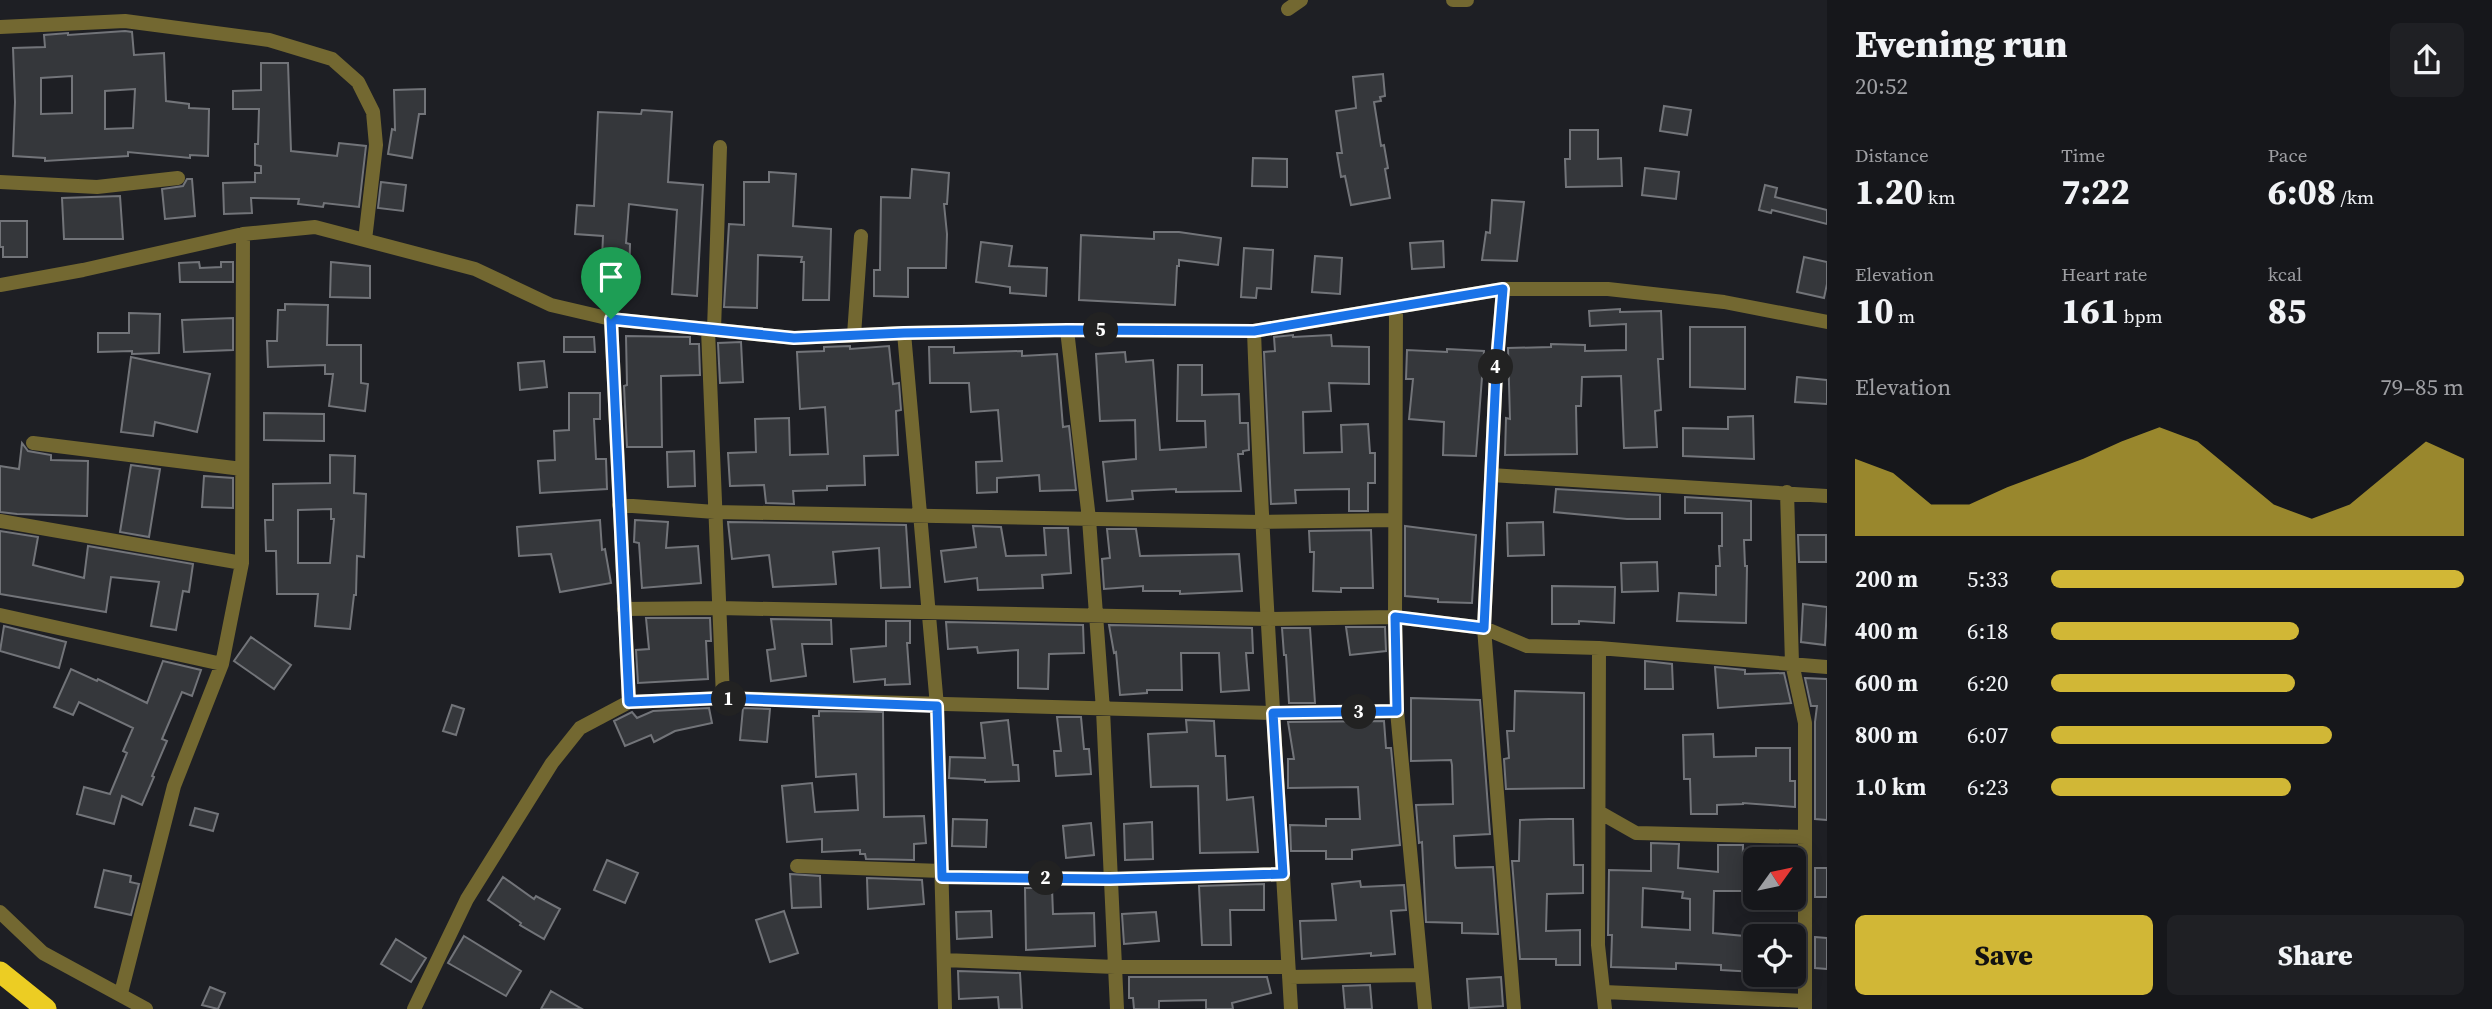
<!DOCTYPE html>
<html lang="en">
<head>
<meta charset="utf-8">
<style>
  :root { --surface:#16171b; --page:#1f2024; --text:#f1f3f6; --muted:#9e9fa3; --line:#35363a; --accent:#d1b736 }
  body { margin:0; font-family:"Source Serif 4",serif; background:var(--page); color:var(--text); height:100vh; display:flex; flex-direction:column; font-size:26px; white-space:nowrap }
  * { box-sizing:border-box; margin:0 }
  p { font-size:23px; color:var(--muted) }
  .icon { flex:none; width:38px; height:38px; fill:none; stroke:currentColor; stroke-width:2; stroke-linecap:round; stroke-linejoin:round }
  .map { position:relative; flex:1; overflow:hidden }
  .side { display:flex; flex-direction:column; background:var(--surface); width:665px }
  .side>* { flex:none }
  .needle { width:46px; rotate:57deg }
  .controls { position:absolute; left:1743px; top:847px; display:grid; gap:14px }
  .controls a { display:grid; place-items:center; width:63px; height:63px; border-radius:10px; background:var(--surface); box-shadow:0 4px 18px #0003,0 0 0 2px var(--line); font-size:35px }
  .pin { position:absolute; display:grid; place-items:center; width:60px; height:60px; color:#fff; margin:-72px -30px; border-radius:50% 50% 50% 0; rotate:-45deg; box-shadow:0 0 7px #0007 }
  .pin .icon { rotate:45deg }
  .km { position:absolute; width:35px; height:35px; margin:-18px; border-radius:50%; background:#222; color:#fff; font-size:19px; line-height:35px; text-align:center }
  .round { display:grid; place-items:center; flex:none; width:74px; height:74px; border-radius:10px; background:var(--page) }
  .head { display:flex; align-items:center; justify-content:space-between; height:119px; padding:0 28px }
  h1 { font-size:38px; font-weight:800; line-height:52px }
  .metrics { display:grid; grid-template-columns:repeat(3,1fr); gap:10px; height:119px; padding:7px 28px }
  .metrics div { display:grid; align-content:center }
  .metrics b { font-size:35px; font-weight:800 }
  .metrics small { font-size:19px; font-weight:400 }
  .metrics p { font-size:19px }
  .chart { height:196px; padding:14px 28px }
  .chart p { display:flex; justify-content:space-between }
  .chart svg { width:100%; height:126px; margin-top:7px; fill:var(--accent); opacity:.7 }
  .cta { display:flex; gap:14px; margin-top:auto; padding:14px 28px }
  .cta a { flex:1; height:80px; border-radius:10px; background:var(--accent); color:#111; font-size:28px; font-weight:800; line-height:80px; text-align:center }
  .cta a+a { background:var(--page); color:var(--text) }
  ul { padding:0 28px; list-style:none; font-size:23px }
  li { display:grid; grid-template-columns:112px 84px 1fr; align-items:center; height:52px }
  li i { height:18px; border-radius:9px; background:var(--accent) }
  main { display:flex; flex:1; min-height:0 }
  .map>svg:first-child { display:block }
  .building { fill:#35373b; stroke:#727479; stroke-width:2; fill-rule:evenodd }
  .lines { fill:none; stroke-linecap:round; stroke-linejoin:round }
  .street { stroke:#736831; stroke-width:14 }
  .highway { stroke:#eccd23; stroke-width:21 }
  .route-casing { stroke:#fff; stroke-width:14 }
  .route { stroke:#1a73e8; stroke-width:9 }
</style>
</head>
<body>
<main>
<div class="map">
<svg width="1827" height="1009" viewBox="0 0 1827 1009">
  <rect width="100%" height="100%" fill="#1e1f24"/>
  <path class="building" d="M125,31l7,1 2,23 30,-2 2,48 23,3v4l20,1 -1,47 -18,-1v3l-62,-6v4l-83,5v-3l-32,-2 2,-54 -2,-54 32,-1 -1,-12 24,-2v2zM72,76v37l-31,1v-36zM135,89l-2,39 -28,1v-38z
    M261,63h27l3,88 46,5 2,-13 27,3 -7,61 -35,-4 -1,4 -25,-3 1,-5 -48,-1 1,15 -28,1 -1,-31 32,-1v-9h6v-7l-6,-1v-21h3l1,-35h-26v-18l28,-1z
    M1383,74l2,22 -5,1 1,4 -7,1 7,44 3,-1 4,23 -3,1 5,29 -39,7 -6,-29 -4,1 -4,-24h5l-6,-42 20,-3 -3,-31z
    M425,89v25h-6l-7,44 -24,-4 4,-25 3,1 -1,-40z
    M1664,106l27,4 -4,25 -27,-4z
    M642,110l30,2 -4,70 35,3 -6,111 -25,-2 5,-84 -48,-6 -3,39 4,1 -1,38 -28,-1 2,-45 -28,-2 2,-29 17,1 4,-94 43,2z
    M1570,130h28v29l23,-1 1,28 -56,1 -1,-28h5z
    M1253,158l34,1v28l-35,-1z
    M1645,168l34,4 -3,27 -34,-4z
    M912,169l37,4 -2,31h-3l3,30 -1,34h-38v29l-34,-1v-26h6l1,-73 29,1z
    M769,172l27,2 -3,52 38,3 -2,71h-26l1,-38h-3l1,-5 -44,-2 -1,53 -33,-1 5,-83 15,1v-43h25z
    M187,179h5l3,37 -30,3 -3,-30 21,-3z
    M381,182l25,3 -3,26 -25,-3z
    M1765,185l12,3 -2,9 52,13v14l-55,-14 -1,3 -12,-3z
    M120,196l3,43h-59l-2,-41z
    M1492,200l32,2 -7,59 -35,-1 4,-28 4,1z
    M0,221h27v36h-24v-10h-3z
    M1154,232h25l42,6 -3,27 -39,-5v6h-2l-2,39 -96,-5 2,-65 73,4z
    M1443,241l1,26 -32,2 -2,-26z
    M981,242l31,4 -3,20 38,2 -1,28 -36,-3v-6l-34,-5z
    M1244,248l29,2 -2,39 -14,-1 -1,10 -15,-1z
    M1315,256l27,2 -2,36 -28,-2z
    M1804,257l23,5v22l-3,14 -27,-6z
    M199,262l1,6 21,-1v-5h12v20h-53l-1,-19z
    M331,262l39,4v32l-40,-1z
    M285,304l43,1 -1,40h34v38l7,1 -3,27 -36,-5 4,-32h-8v-9l-57,2 -1,-26h10l1,-31h7z
    M1620,309v3l41,-1 2,48h-5l3,51 -6,1 2,36 -33,1 -3,-72 -39,1 -1,29h-5l1,48 -72,1 1,-37 4,1 -2,-71 43,-1v-3l34,1v6l41,-1v-26l-36,2 -1,-15z
    M129,313l31,1 -1,39 -27,1v-3l-34,1v-19h31z
    M233,318v32l-49,2 -2,-32z
    M1690,327h55v62l-55,-2z
    M1293,335v2l38,-2 1,11 37,1v37l-40,-1 2,28 -28,1 1,41 38,-1 -1,-27 27,-1 2,29h5v30h-7v28h-19v-22l-54,1 1,13 -25,1 -7,-152 11,-1 -1,-14z
    M626,336l64,1v7h9l1,31 -39,1 1,71h-35l-3,-61 3,-1z
    M564,337h30l1,15h-31z
    M741,342l2,40 -23,1 -2,-40z
    M850,346v3l39,-3 4,38 6,-1 2,27 -5,1 2,44 -34,1 1,29 -38,1v4l-34,1 1,13 -28,-1 -2,-18 -34,1 -2,-33 28,-1 -1,-33 34,-1 1,37 38,-1 -3,-47 -25,2 -3,-57 27,-1v-4z
    M929,347h25v6l68,-2v5l35,-2 6,73 6,-1 7,64 -36,1 -1,-16 -42,3v14l-20,1 -1,-31 26,-1 -4,-51 -27,2 -2,-29h-39z
    M1447,349l37,2 -8,105 -33,-1 1,-33 -35,-3 4,-40h-7l1,-29 40,2z
    M1125,352l1,10 27,-2 7,90 46,-3 -1,-26h-28l1,-56h24v30l37,-1 1,29h8l1,27 -6,1v3h-5l3,37 -65,1v-3l-44,2 1,8 -26,2 -4,-39 33,-3 -1,-39 -35,1 -4,-67z
    M131,357l79,17 -13,58 -42,-10 -2,14 -32,-4z
    M544,361l3,26 -27,3 -2,-27z
    M1797,377l30,3v24l-32,-2z
    M569,393h31v26h-6l2,40h10l1,30 -67,4 -2,-32 17,-1 -1,-29 15,-1z
    M264,413l60,1v27l-60,-1z
    M1753,416l1,43 -71,-3v-28l45,1v-12z
    M22,443l6,8 23,4v5l37,1 -1,55 -70,-2 -17,-2v-46l19,3z
    M694,451l1,35 -27,1 -1,-35z
    M330,455l25,1 -1,37 12,1 -2,63 -7,-1 -1,39h-2l-4,34 -35,-3 3,-32h-41l-1,-43h-10l-1,-31h8v-36l57,-1zM331,509v10h3l-4,44h-32v-53z
    M131,465l29,4 -11,68 -29,-5z
    M204,476l29,2v30l-31,-1z
    M1556,489l104,6v24h-33l-73,-7z
    M1685,497l66,4v39h-7l1,26h2l-1,57 -69,-2 2,-28 37,2v-29h4l-1,-20h3v-33h-37z
    M600,520l2,30 3,-1 6,34 -51,9 -9,-38 -32,2 -2,-29z
    M635,520l33,2 -2,26 32,-2 3,37 -59,5 -3,-45 -5,-1z
    M728,522l178,3 4,62 -29,1 -2,-40 -46,4 3,32 -63,3 -4,-32 -37,4z
    M1543,522l1,33 -36,1 -1,-33z
    M973,526l28,1 5,29 40,-1 -2,-27h24l3,45 -29,2 1,13 -65,2 -1,-12 -32,4 -4,-31 35,-4z
    M1405,526l71,9 -4,68 -34,-1v-3l-33,-3z
    M1107,529h29l4,27 99,-2 3,37 -62,3v-3h-37v-5l-39,3 -2,-30 8,-1z
    M1371,530l2,58h-32v4l-28,-1 1,-39h-4l-1,-21z
    M0,531l38,6 -5,28 51,13 4,-32 105,18 -4,28 -6,-1 -7,39 -25,-4 8,-44 -48,-5 -5,35 -106,-18z
    M1798,535h28v27h-27z
    M1657,562l1,29 -36,1 -1,-29z
    M1552,586l63,1 -1,36 -35,-2v3h-27z
    M1803,604l24,3 -2,38 -24,-3z
    M646,618h64l1,23h-5l2,38 -70,4 -2,-33 13,-1z
    M771,619l60,1 1,24h-30l4,32 -35,5 -4,-31 8,-1z
    M886,621h24v22h-3l3,41 -25,1v-6l-31,3 -3,-33 35,-3z
    M946,622l137,3 1,28 -35,1 -1,35 -30,-1v-38l-40,3 -1,-6 -29,2z
    M1109,625l143,3 1,25h-7l3,37 -28,2 -2,-39h-38l1,37h-35v3l-27,2 -4,-43 -2,1z
    M4,626l62,16 -7,26 -59,-17z
    M1346,627h39l1,24 -36,4z
    M1282,628h28l5,75h-26l-3,-48h-2z
    M251,637l40,28 -17,24 -40,-28z
    M163,661l38,9 -9,26 -10,-4 -20,47 5,2 -15,35 2,1 -12,28 -20,-9 -8,28 -37,-10 7,-27 26,7 17,-41 -4,-2 10,-23 -54,-26 -6,13 -19,-8 17,-38 26,12 1,-2 49,24z
    M1645,661l27,3 1,25h-28z
    M1715,667l30,3v4l39,-1 7,30 -73,5z
    M1805,678l22,1v141l-12,-1v-97l2,-16h-6z
    M1515,691l69,2v95l-78,1 -2,-30 5,-1 -2,-27h7z
    M1411,698l69,2 10,134 -36,2 1,29 1,3 37,-1 5,67 -36,-1v-10l-36,-1 -4,-80 -3,1 -3,-38 37,-1 -1,-39 -1,-5 -40,1z
    M452,705l12,4 -8,26 -13,-4z
    M709,708l3,15 -37,8 -21,11 -3,-7 -26,11 -11,-25 18,-9 5,6 16,-7z
    M743,708l27,1 -3,33 -27,-2z
    M819,711l64,1 1,105 40,-1 2,27 -12,1v16l-48,-1 -1,-5h-5v-4l-38,2v-13l-35,3 -5,-56 30,-3 3,29 43,-2 -2,-36 -40,3 -3,-61h6z
    M1057,717h24l3,32h5l2,25 -35,2 -2,-25h7z
    M1008,720l5,45h5l1,16 -34,1v-2l-36,-2 1,-21 35,1 -4,-35z
    M1186,720l28,1 2,35h9l2,44 26,-3 5,55 -58,1 -2,-67 -47,1 -3,-53 39,-2z
    M1384,721l2,27h5l9,97 -48,5v9h-26v-8h-35l-1,-26 36,1v-7h34l-2,-32 -70,1v-29h6l-6,-37z
    M1713,734l1,23 42,-1v-8h34v33h5v26l-52,-4v1l-26,1v9h-26l-1,-35h-6l-1,-44z
    M195,808l23,6 -5,17 -23,-6z
    M953,819l34,1 -1,27 -34,-1z
    M1549,819h24l1,46h9v28l-36,1 -1,37 34,-1v35h-24v-6h-36l-8,-98h7l1,-41z
    M1152,822l1,37 -28,1 -1,-36z
    M1091,823l3,32 -28,3 -3,-32z
    M1651,843l28,1 -1,24 40,4v-27h25l-1,46h-28l-1,42 42,4v35l-34,-2v-5l-45,-2v6l-65,-2 1,-32h-4l1,-65 42,1zM1643,888l40,4 -1,6 8,1v31l-48,-3z
    M607,860l31,13 -13,30 -31,-13z
    M1815,868h12v29h-12z
    M104,870l27,6 -1,6 9,2 -8,31 -36,-8z
    M790,874l30,2 1,31 -29,1z
    M503,877l31,22 2,-3 24,13 -16,30 -24,-14 1,-2 -33,-23z
    M867,878l55,2 2,24 -56,5z
    M1360,881l1,6 43,-2 2,25 -15,1 4,43 -24,2v-3l-69,6 -2,-38 36,-1 -4,-36z
    M1264,884v26h-34l1,35h-29l-3,-59z
    M1025,888h27l1,26 41,-1 1,33 -69,4z
    M784,911l14,42 -28,9 -14,-42z
    M991,911l1,26 -35,2 -1,-27z
    M1156,912l3,29 -35,3 -2,-30z
    M464,936l57,35 -15,25 -58,-33z
    M1815,937l12,1v31l-12,-1z
    M396,939l30,19 -15,24 -30,-18z
    M958,971l62,2 2,36h-23l-1,-12 -39,2z
    M1129,977h138l4,16 -39,10 1,6h-27v-9l-47,1v8h-25l-1,-11h-4z
    M1501,977l2,29 -34,2 -2,-29z
    M1370,985l2,24h-27l-2,-23z
    M210,987l15,6 -7,16 -16,-4z
    M551,991l31,18h-41z"/>
  <g class="lines">
    <path class="street" d="M1453,0h14
      M1288,9l13,-9
      M0,27l125,-6 144,19 63,19 26,23 15,30 3,33 -11,95
      M0,182l97,5 81,-9
      M0,285l83,-15 160,-36 72,-7 160,42 76,36 60,14 183,19 110,-5 163,-3 187,1 249,-42h105l116,13 103,20
      M1503,289l-7,84 -12,255 30,381
      M1396,307l-1,310 2,94 28,298
      M611,319l18,383
      M708,330l15,368
      M714,330l6,-183
      M1067,330l22,189 14,191 14,299
      M1254,331c8,226 24,452 37,678
      M904,333l33,373 8,303
      M854,335l7,-99
      M33,443l209,26
      M1491,475l336,21
      M1787,492l5,171 13,60v286
      M619,505l96,7 546,10 134,-2
      M0,521l242,42
      M624,609l95,-1 550,11 126,-2 89,11 43,18 72,2 228,19
      M0,615l222,49
      M1599,648l-1,297 7,64
      M1599,812l37,21 169,4
      M797,866l145,5
      M942,877l168,2 173,-5
      M0,912l43,41 103,56
      M944,960l171,7h173
      M1289,977l132,-2
      M1604,992l201,9
      M121,993l53,-207 48,-122 20,-101 1,-329
      M414,1009l53,-110 85,-136 28,-35 49,-26 94,-4 550,15 124,-2"/>
    <path class="highway" d="M0,972l46,37"/>
  </g>
  <g class="lines">
    <g class="route-casing">
      <path id="route" d="M1503,289l-7,84 -12,255 -89,-11 2,94 -124,2 10,161 -173,5 -168,-2 -5,-171 -214,-8 -94,4 -18,-383 183,19 110,-5 163,-3 187,1z"/>
    </g>
    <use href="#route" class="route"/>
  </g>
</svg>
<div class="controls">
<a><svg class="needle" viewBox="-14 -14 28 28"><path d="M0-13l5 13h-10z" fill="#e53935"/><path d="M0 13l5-13h-10z" fill="#9e9fa3"/></svg></a>
<a><svg class="icon" aria-label="locate" viewBox="0 0 24 24"><circle cx="12" cy="12" r="6"/><path d="M12 2v4M12 18v4M2 12h4M18 12h4"/></svg></a>
</div>
<div class="pin" style="left:611px;top:319px;background:#1e9e55"><svg class="icon" aria-label="arrive" viewBox="0 0 24 24"><path d="M6 21V4h12l-3 4 3 4H6"/></svg></div>
<b class="km" style="left:729px;top:699px">1</b>
<b class="km" style="left:1046px;top:878px">2</b>
<b class="km" style="left:1359px;top:712px">3</b>
<b class="km" style="left:1496px;top:367px">4</b>
<b class="km" style="left:1101px;top:330px">5</b>
</div>
<section class="side">
<div class="head"><div><h1>Evening run</h1><p>20:52</p></div><a class="round"><svg class="icon" aria-label="share" viewBox="0 0 24 24"><path d="M12 15V3M7 8l5-5 5 5M5 13v7h14v-7"/></svg></a></div>
<div class="metrics">
<div><p>Distance</p><b>1.20<small> km</small></b></div>
<div><p>Time</p><b>7:22</b></div>
<div><p>Pace</p><b>6:08<small> /km</small></b></div>
</div>
<div class="metrics">
<div><p>Elevation</p><b>10<small> m</small></b></div>
<div><p>Heart rate</p><b>161<small> bpm</small></b></div>
<div><p>kcal</p><b>85</b></div>
</div>
<div class="chart"><p><span>Elevation</span>79–85 m</p>
<svg viewBox="0 0 160 44" preserveAspectRatio="none"><path d="M0 44V17L10 22L20 33L30 33L40 27L50 22L60 17L70 11L80 6L90 11L100 22L110 33L120 38L130 33L140 22L150 11L160 17V44z"/></svg>
</div>
<ul>
<li><b>200 m</b>5:33<i style="width:100%"></i></li>
<li><b>400 m</b>6:18<i style="width:60%"></i></li>
<li><b>600 m</b>6:20<i style="width:59%"></i></li>
<li><b>800 m</b>6:07<i style="width:68%"></i></li>
<li><b>1.0 km</b>6:23<i style="width:58%"></i></li>
</ul>
<div class="cta"><a>Save</a><a>Share</a></div>
</section>
</main>
</body>
</html>
